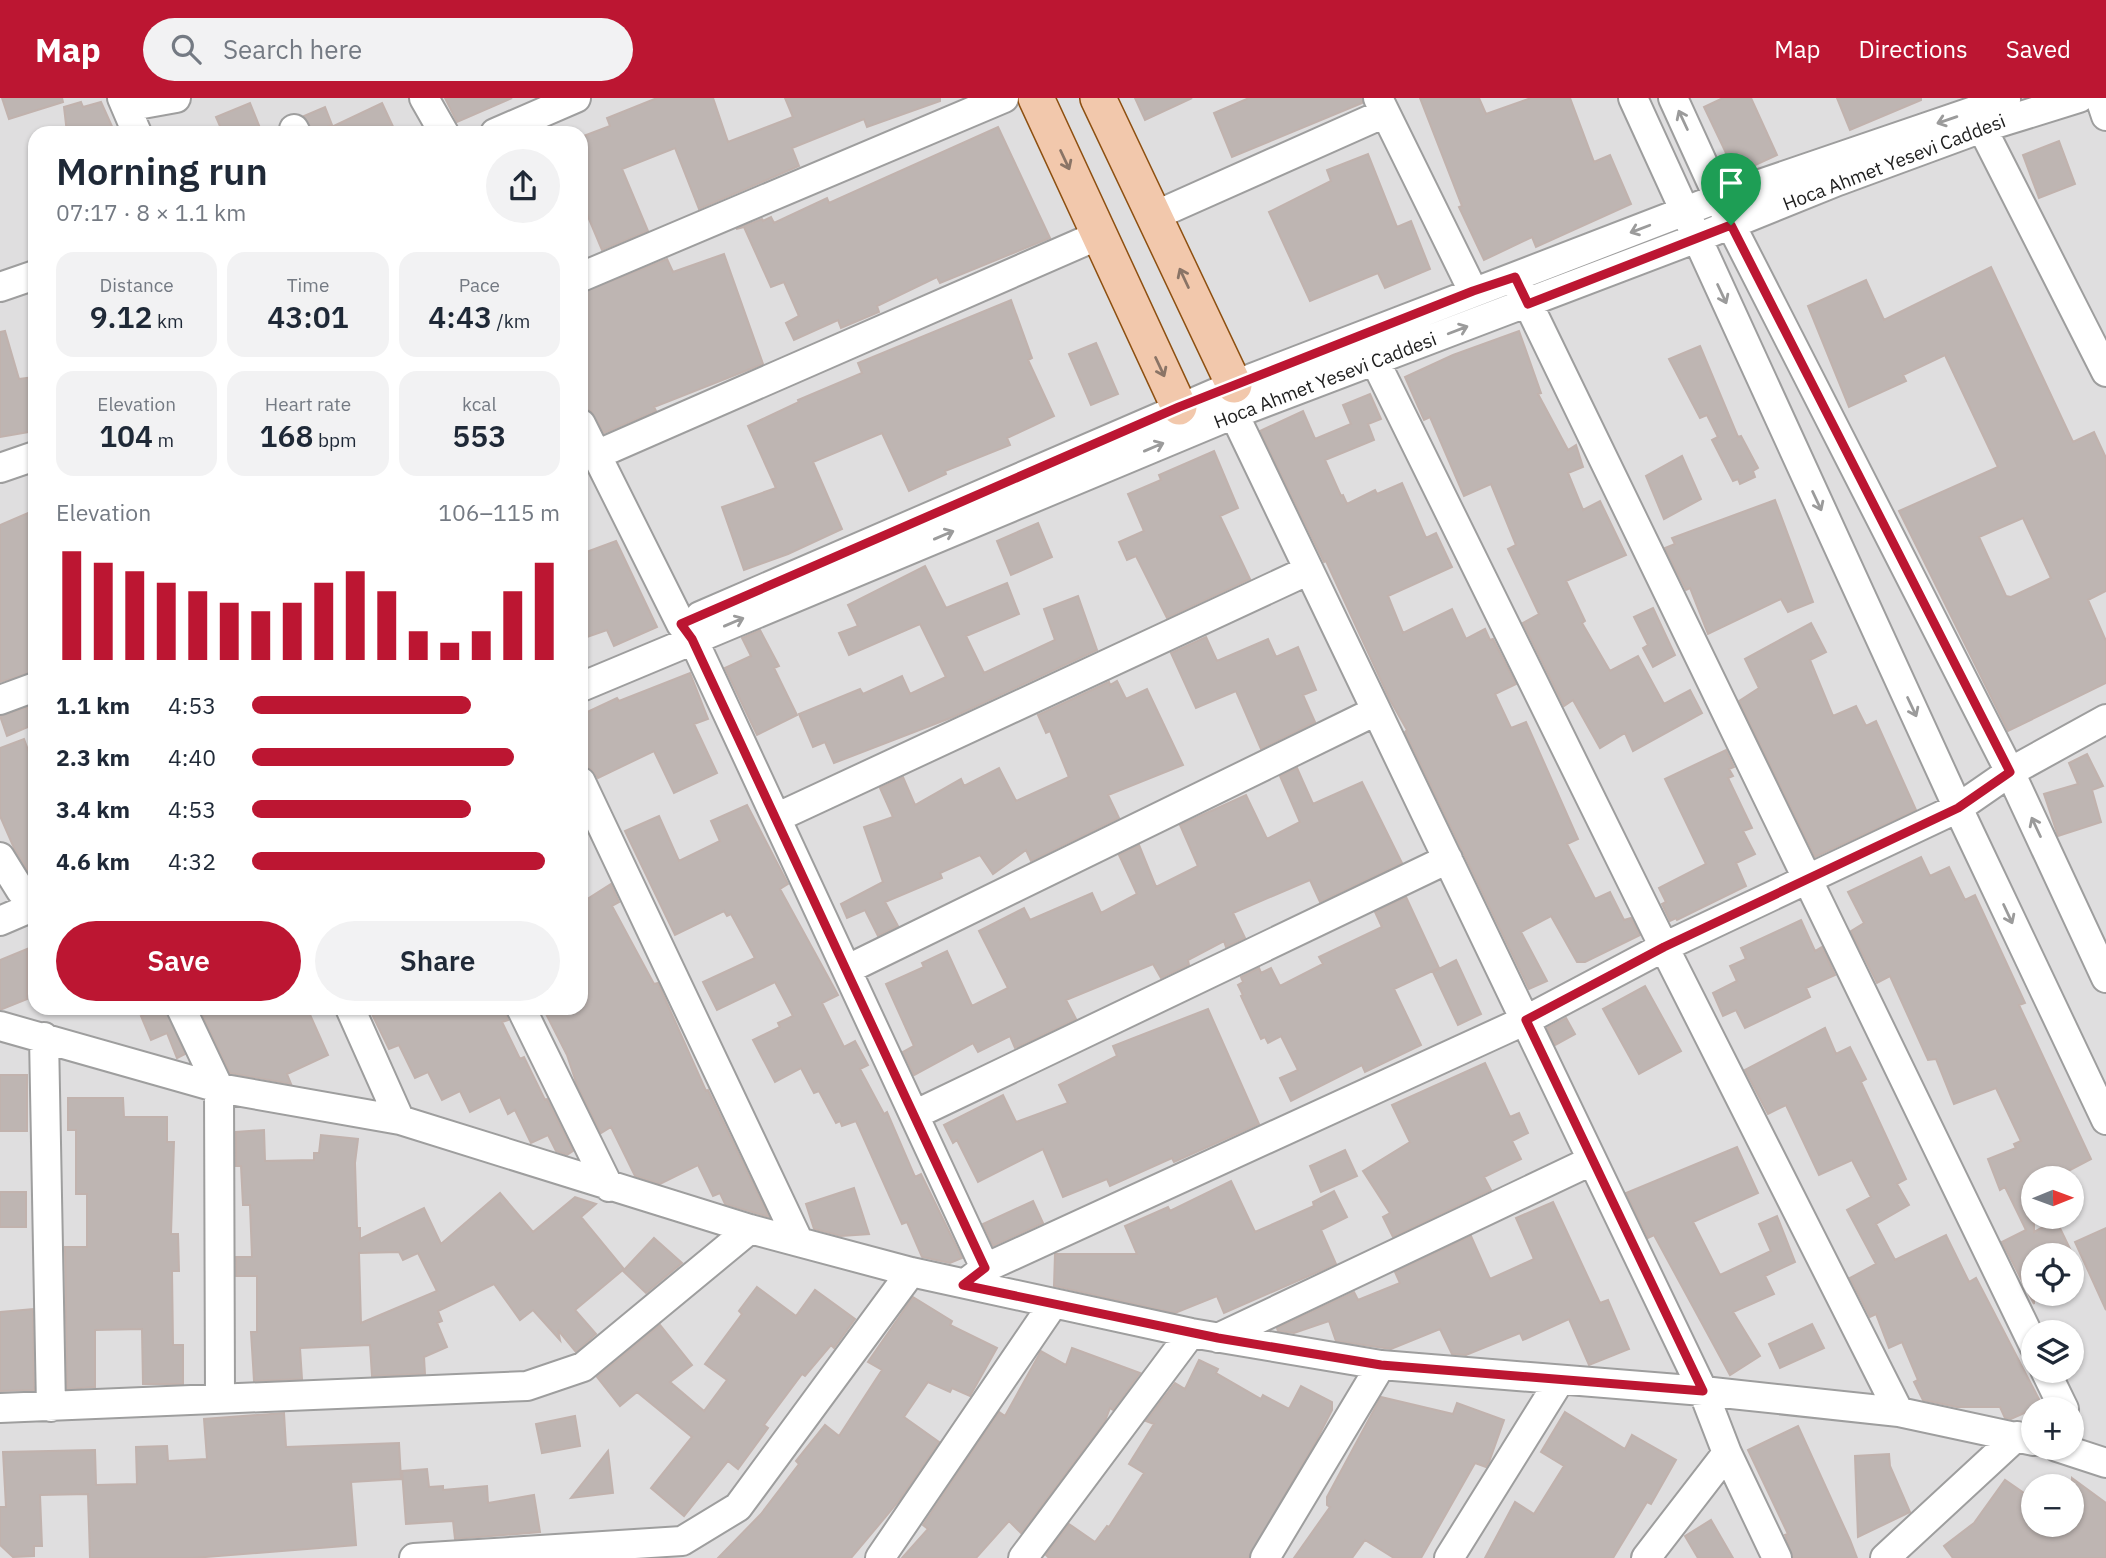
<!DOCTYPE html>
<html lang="en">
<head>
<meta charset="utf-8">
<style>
  :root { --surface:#fff; --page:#f2f2f3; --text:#1f2937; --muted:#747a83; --accent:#bc1632 }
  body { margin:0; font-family:"IBM Plex Sans",sans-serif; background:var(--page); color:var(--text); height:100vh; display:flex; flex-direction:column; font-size:26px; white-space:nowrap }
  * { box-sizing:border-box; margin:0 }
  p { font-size:23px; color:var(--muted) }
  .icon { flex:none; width:38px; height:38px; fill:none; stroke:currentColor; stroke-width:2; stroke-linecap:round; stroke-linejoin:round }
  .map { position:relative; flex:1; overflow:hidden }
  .drawer { position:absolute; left:28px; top:28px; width:560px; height:889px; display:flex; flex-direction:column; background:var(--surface); border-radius:21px; box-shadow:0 2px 5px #0004 }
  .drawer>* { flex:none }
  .needle { width:46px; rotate:89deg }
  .buttons { position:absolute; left:2021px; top:1068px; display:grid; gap:14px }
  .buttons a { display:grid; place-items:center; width:63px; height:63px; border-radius:50%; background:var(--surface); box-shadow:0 2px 5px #0004; font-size:35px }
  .pin { position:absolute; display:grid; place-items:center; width:60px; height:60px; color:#fff; margin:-72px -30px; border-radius:50% 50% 50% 0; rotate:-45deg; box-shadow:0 0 7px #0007 }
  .pin .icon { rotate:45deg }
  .round { display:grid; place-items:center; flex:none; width:74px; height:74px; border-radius:37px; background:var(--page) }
  .headline { display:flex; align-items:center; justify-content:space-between; height:119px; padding:0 28px }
  h1 { font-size:38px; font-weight:600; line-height:52px }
  .figures { display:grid; grid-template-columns:repeat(3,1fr); gap:10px; height:119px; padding:7px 28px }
  .figures div { display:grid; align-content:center; border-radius:18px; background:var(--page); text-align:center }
  .figures b { font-size:30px; font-weight:600 }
  .figures small { font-size:19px; font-weight:400 }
  .figures p { font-size:19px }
  .chart { height:196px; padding:14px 28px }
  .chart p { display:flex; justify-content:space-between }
  .chart svg { width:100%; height:126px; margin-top:7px; stroke:var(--accent); stroke-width:6 }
  .action { display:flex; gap:14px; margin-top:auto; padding:14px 28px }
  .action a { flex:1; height:80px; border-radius:42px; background:var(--accent); color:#fff; font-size:28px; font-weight:600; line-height:80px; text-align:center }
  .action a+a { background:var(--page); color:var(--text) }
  ul { padding:0 28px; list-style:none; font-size:23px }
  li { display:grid; grid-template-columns:112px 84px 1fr; align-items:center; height:52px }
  li i { height:18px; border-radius:9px; background:var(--accent) }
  header { display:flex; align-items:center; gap:42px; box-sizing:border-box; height:98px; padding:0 35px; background:var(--accent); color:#fff }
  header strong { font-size:33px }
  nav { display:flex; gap:38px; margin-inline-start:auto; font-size:24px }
  .search { width:490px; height:63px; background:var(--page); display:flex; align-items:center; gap:18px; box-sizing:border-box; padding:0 24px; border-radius:38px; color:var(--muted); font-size:26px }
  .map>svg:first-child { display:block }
  .residential { fill:#dfdedf; fill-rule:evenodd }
  .building { fill:#beb5b2; stroke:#c1b2ad; stroke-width:2; fill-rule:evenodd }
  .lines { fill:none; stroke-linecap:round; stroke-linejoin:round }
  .minor-casing { stroke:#9e9e9e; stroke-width:32 }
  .major-casing { stroke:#8e5011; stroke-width:38 }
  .minor { stroke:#fff; stroke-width:28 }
  .major { stroke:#f2c8ac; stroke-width:35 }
  .oneway { stroke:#9b9b9b }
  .oneway2 { stroke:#8a7466 }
  .route-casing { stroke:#fff; stroke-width:14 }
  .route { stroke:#bc1632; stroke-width:9 }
  .labels { text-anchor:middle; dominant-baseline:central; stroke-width:7; stroke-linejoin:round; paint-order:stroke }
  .street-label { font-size:19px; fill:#212121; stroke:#fff }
</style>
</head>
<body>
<header>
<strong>Map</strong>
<div class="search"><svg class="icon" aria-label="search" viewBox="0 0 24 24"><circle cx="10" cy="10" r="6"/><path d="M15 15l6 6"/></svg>Search here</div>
<nav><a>Map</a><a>Directions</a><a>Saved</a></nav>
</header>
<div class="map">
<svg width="2106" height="1460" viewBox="0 0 2106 1460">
  <rect width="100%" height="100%" fill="#f0ede9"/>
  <path class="residential" d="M0,0h2106v1460h-2106zM35,35h546v875h-546zM2034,1080h38v38h-38zM2034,1157h38v38h-38zM2034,1234h38v38h-38zM2034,1311h38v38h-38zM2034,1388h38v38h-38z"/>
  <path class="building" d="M2,0h60l1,4 -54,17z
    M445,0h67l-55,24z
    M657,0h56l15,44 65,-25 -8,-19h155v3l-73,26 -3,-8 -72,29 7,18 -100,43 -24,-61 -53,21 26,62 -46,19 -21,-50v-63l29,-11 -3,-8z
    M1135,0h57l-47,22z
    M1249,0h113v5l-130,54 -18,-44z
    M1420,0h59l7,16 45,-16h39l24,64 16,-7 21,49 -95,43 -4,-10 -48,23 -25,-53 3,-1z
    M1723,0h28l26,57 -41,19 -32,-67z
    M1837,0h84v2l-71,30z
    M81,4l2,5 18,-5 14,31h-48l-3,-26z
    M250,5l12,30h-39l-7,-16z
    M382,5l14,30h-77z
    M325,9l7,18 -20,8 -8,-17z
    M998,29l52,111 -110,45 -3,-6 -60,29 2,6 -38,16 -3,-8 -44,20 -8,-17 13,-7 -15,-34 -13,5 -27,-60 -8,2 26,-10 1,2 8,-4 3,6 53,-25 2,5z
    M2059,43l16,43 -36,14 -16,-43z
    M1368,56l29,73 14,-6 19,48 -45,19 -7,-15 -68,28 -41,-89 62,-31 -4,-11z
    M724,156l39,110 -109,43 2,4 -52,22 -13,-22 -10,-3v-115l86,-34 6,13z
    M1991,169l82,175 21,-10 12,26v133l-18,9 18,41v42l-98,48 -109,-220 99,-44 -53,-112 -42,20 3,6 -57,26 -41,-101 58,-26 18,40zM2023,420l28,60 -40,19 -5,-1 -27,-59z
    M1011,202l21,58 -4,2 26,56 -47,22 3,7 -65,26 1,3 -37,17 -27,-58 -69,29 29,67 -54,25 -44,16 -22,-63 54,-19 -28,-62 51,-24 -1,-2 64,-27 -4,-10z
    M5,233l14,48 16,-2v54l-35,6v-105z
    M1519,233l22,62 -3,1 30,56 8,-5 7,22 -15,6 15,37 17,-9 26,54 -60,26 19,40 -3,2 28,48 28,-15 26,48 26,-14 12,23 -69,38 -8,-18 -25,15 -27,-48 -9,6 -41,-83 16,-9 -31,-65 8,-4 -25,-61 -27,12 -34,-79 -6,3 -19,-43 48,-22z
    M1096,245l22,51 -27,11 -22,-51z
    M1700,248l38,91 3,-1 17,32 -5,3 2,6 -15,7 -2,-5 -5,2 -21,-41 6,-3 -11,-22 -7,3 -31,-59z
    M1370,296l11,25 -13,5 6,16 -49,20 16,36 2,-1 4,9 28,-14 2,4 25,-11 24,55 10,-5 16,34 -64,29 15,37 49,-24 14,30 19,-10 5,11 3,-1 23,45 -21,10 16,34 15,-6 52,117 -11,5 28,55 15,-7 14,28 7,-2 9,17 -55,27h-8l-26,-46 -30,16 26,49 -18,8 -124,-257 2,-2 -17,-30 -64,-139 -2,1 -64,-131 43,-20 12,28 36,-15 -8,-19z
    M1214,353l24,57 -18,8 30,63 -83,39 -31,-62 -9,4 -8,-18 25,-11 -16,-37 33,-14 -2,-5z
    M1682,358l19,43 -37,20 -18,-43z
    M1775,402l38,102 -25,10 -7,-13 -73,35 -18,-46 -4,2 -21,-42 10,-4 -3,-6z
    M35,412v161l-35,11v-157z
    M1038,425l14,34 -41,18 -14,-34z
    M616,443l41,86 -43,19 -7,-16 -26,9v-85z
    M925,468l21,42 61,-25 12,31 -53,22 18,37 71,-33 -11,-31 34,-13 19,54 -144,67 -119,46 -9,-21 -12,5 -14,-33 61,-25 3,5 39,-18 8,18 36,-17 -26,-53 -71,31 -10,-22 19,-7 -10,-21z
    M1653,510l22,47 -22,12 -10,-19 5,-3 -14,-28z
    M1811,525l15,29 -16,8 23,56 23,-10 10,20 10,-5 40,89 -101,47 -76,-156 20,-13 -14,-29z
    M760,532l19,36 -5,2 23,47 -40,20 -32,-67 26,-12 -9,-18z
    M1206,539l11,24 51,-22 8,18 22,-10 18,43 -13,5 12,27 -54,27 -25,-58 -40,17 -25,-55z
    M690,575l18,46 -14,5 23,49 -43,20 -20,-42 -56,27 -7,-9 -10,-3v-51l36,-17 2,3z
    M1117,583l9,18 21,-10 36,76 -75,30 11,23 -88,43 -5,-11 -33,24 -13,-19 -40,18 2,5 -57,24 13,24 -20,10 -13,-26 -18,8 -6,-14 42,-22 -19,-55 29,-10 -13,-29 23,-11 12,28 46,-26 3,7 35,-18 17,33 53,-24 -19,-46 -4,2 -8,-18 71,-33 1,3z
    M28,609l7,17 -28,12 -7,-20z
    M24,641l11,30v113l-21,-34 -14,-32v-68z
    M1726,652l8,17 -5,2 4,7 -5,2 24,50 -9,3 12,23 -19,9 10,23 -69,34 -1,-2 -6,3 -8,-17 4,-2 -7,-14 47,-24 -41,-85z
    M2087,656l16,32 -11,4 9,32 -43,14 -14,-42 34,-10 -9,-21z
    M1297,670l16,36 49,-22 40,81 -82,39 -10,-22 -77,33 12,25 -19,9 -2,-6 -36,19 1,5 -28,13 -8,-14 -87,36 10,19 -61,29 -5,-12 -32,16 -5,-9 -59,32 -11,-23 11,-6 -28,-62 38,-17 -2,-4 25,-12 25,55 36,-18 -29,-57 45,-23 6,12 62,-27 9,20 36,-19 -18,-39 20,-10 17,42 42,-21 -18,-41 66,-30 21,44 33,-17 -20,-46z
    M747,707l41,79 -8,5 58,106 -16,8 22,44 11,-6 13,24 -8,4 24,45 3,-2 28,65 6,-3 41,84 -12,5 -28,-6 -15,-35 -5,2 -46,-103 -14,5 -2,-5 -4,2 -17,-32 -5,2 -13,-25 -26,14 -22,-42 27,-13 -2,-4 15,-7 -18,-34 -58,28 -14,-28 52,-24 -24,-44 -4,2 -3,-5 -49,24 -50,-104 34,-15 20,45 41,-20 -9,-20z
    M1921,759l9,19 19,-9 16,33 10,-5 50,108 -6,2 72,154 -36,19h-21v54l22,-12 17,35h-39v49l-32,-62 24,-12 -21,-43 -5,3 -12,-31 28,-11 -2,-4 7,-3 -25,-53 -42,16 -18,-45 -8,1 -38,-84 -13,7 -26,-52 13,-8 -16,-31z
    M611,786l8,18 -7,4 42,78 4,-1 48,108 2,-1 61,127 -44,-13 -5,-11 -7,3 -15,-31 -38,19 -25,-8 -24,-49 -10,6 -24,-48 -10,-30 -24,-47h38v-105z
    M1406,799l33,71 -45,21 27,56 -56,27 -3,-7 -71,36 -11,-23 18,-8 -17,-34 -13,7 -3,-6 -4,2 -20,-43 2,-1 -5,-10 5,-3 -2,-5 18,-9 2,5 10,-5 9,18 43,-22 -4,-7 63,-30 -7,-15z
    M1801,822l14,31 7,-4 13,28 -29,13 4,9 -65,31 -9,-18 -13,6 -10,-23 24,-12 -7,-15 16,-7 -5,-11z
    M27,851v50l-27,11v-50z
    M1456,862l25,54 -23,11 -25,-53z
    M1645,888l36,65 -42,23 -36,-65z
    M160,910h5l20,46 -8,4 -10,-25 -16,7 -10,-24z
    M199,910h108l21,47 -41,19 4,10 -61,-11z
    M369,910h136l3,12 -6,2 18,37 4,-2 21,43 2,-1 26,52 -6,4 -11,-4 -8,-16 -17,8 -16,-33 -7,4 -8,-17 -30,15 -10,-21 -18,9 -14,-28 -13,6 -16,-33 -10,4z
    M1208,911l51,115 -85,38 -2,-4 -62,28 -3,-7 -44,18 -20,-48 -65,33 -21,-42 -4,3 -9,-18 59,-30 13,27 52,-19 -9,-18 58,-29 -4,-10z
    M1566,920l9,16 -20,11 -8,-17z
    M1825,930l11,26 14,-7 16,32 -5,3 45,97 -9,5 12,21 -33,19 19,36 51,-25 23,47 7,-4 66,127 -31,14 -6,-1 -5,-11h-43l-34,-7 -9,-18 4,-2 -16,-38 -13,6 -13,-34 -6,3 -20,-39 26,-14 -29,-54 24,-13 -19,-37 -33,15 -33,-70 -18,9 -23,-44z
    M1485,965l25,54 9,-4 9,20 -16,8 9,18 -37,18 7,13 -98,47 -10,-20 7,-4 -27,-42 47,-29 -18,-37z
    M0,977h27v56h-27z
    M68,1000h55l1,19h43v25h7l-3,92h7l1,37h-7l1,74h10v39h-40l-1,-55 -47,1v57l-28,2 -2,-142h22v-53h-11v-64h-8z
    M264,1032l1,31 49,-1v-7h5l2,-18 37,4 -3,24 2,65h3v11l64,-31 17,36 59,-51 33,39 42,-35 21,7 -15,13 43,52 -49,41 21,24 -20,18 -18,-22 2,10 -27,-30 -13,10 -26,-36 -56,27 4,10 -5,2 10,24 -23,10 1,17 -53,2 -2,-31 -70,3 2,31 -48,2 -3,-49h6v-56h-21v-19h16l-2,-52h-7l-2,-39h-5v-34zM399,1154l4,8 15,-7 19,38 -76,32 -2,-70z
    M1737,1049l21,46 -65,29 27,53 51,-24 -12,-27 18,-8 18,46 -30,14 9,18 -41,18 27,44 -30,19 -76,-140 -6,3 -22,-45z
    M1345,1052l12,26 -36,16 -11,-26z
    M1231,1083l24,51 59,-26 -1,-4 21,-11 13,26 -26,13 15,34 -112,49 -7,-17 -42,17 -121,-27 1,-32h82l-12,-28 43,-19 2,4z
    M854,1090l15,46 -28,2 -27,-7 -8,-25z
    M0,1094h26v35h-26z
    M1033,1103l10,22 -50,23 -10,-22z
    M1553,1104l47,101 8,-3 21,49 -40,16 -20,-46 -46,21 -3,-7 -54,22 -14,-1 -12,-25 -49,20 -55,-8 -7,-20 -35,12 -16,-2 -1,-3 77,-36 4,8 42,-17 -5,-11 76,-36 19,43 44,-20 -18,-41z
    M2106,1130v82l-31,-68z
    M654,1140l28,25 -36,30 -23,-22z
    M757,1189l39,29 19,-26 40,29 -21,29 -3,-3 -26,31 -3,-2 -38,51 4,3 -30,41 -10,-8 -44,55 -33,-28 41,-51 -55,-45 -17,14 -23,-29 63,-52 32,40 -22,17 34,29 23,-31 -22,-16 37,-50 -3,-3z
    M913,1199l39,24 -2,4 47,23 -27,48 -18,-8 -2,4 -22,-10 -24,35 35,25 -41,60 -47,56h-133l43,-44 38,-50 -3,-3 29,-36 14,11 43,-66 -14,-8z
    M33,1211l1,81 -34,1v-79z
    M1812,1226l12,24 -44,20 -11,-24z
    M1072,1250l68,25 -27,37 -3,-2 -5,13 -84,112 -12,-12 -33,37h-74l26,-29 -5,-4 76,-113 6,4 36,-65 25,14z
    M1199,1262l19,9 -2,4 45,26 2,-4 26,14 12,-23 31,16v8l-17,33 -67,115h-199l-3,-3 23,-31 26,18 12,-16 2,1 35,-54 -15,-9 25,-40 -8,-3 29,-38 10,6z
    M1381,1299l72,17 4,-11 47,17 -15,42 -3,5 -11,-4 -54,95h-27l-29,-18 -13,18h-58l36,-51 -3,-2v-8z
    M1565,1314l60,37 7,-14 44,25 -25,44 -4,-2 -34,56h-128l30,-56 19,12 30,-48 -23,-14z
    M284,1315l2,34 113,-4 2,36 -50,3 5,63 -163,13h-103l-2,-64 -48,1 2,51h-8v10l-21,1 -13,-12v-38h6l-3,-55 92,-2 1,35 41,-1 -1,-37 31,-1 1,15 39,-2 -3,-40z
    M575,1318l5,30 -38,7 -6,-29z
    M1798,1328l52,114 7,18h-64l-8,-23 3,-1 -40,-84z
    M608,1353l5,42 -42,5z
    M1889,1356l1,12 20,46 -52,25 -3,-81z
    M427,1371l2,18 14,-1v4l44,-4 1,17 46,-8 6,37 -85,7 -2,-18 -47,3 -4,-53z
    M2072,1380l34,25v55h-153l-9,-12 30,-23 31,-43 29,20v24h38z
    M1711,1422l22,38h-35l-13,-22z"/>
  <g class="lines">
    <g class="minor-casing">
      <path id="minor" d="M122,0l15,35
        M424,0l20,35
        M1378,0l95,193
        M1633,0l325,710 148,312
        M1673,0l58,127 279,547 96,206
        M2100,0l6,18
        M126,9l50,-9
        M1982,30l124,244
        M294,31l2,4
        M495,35l81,-35
        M1154,118l231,-103
        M581,179l423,-179
        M0,189l35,-12
        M1521,191l513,1057
        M1375,263l289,586 235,465
        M1234,316l469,977 24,62 50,105
        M581,326l100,200 12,15 292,629 -14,11
        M596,357l503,-220
        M0,370l35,-12
        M700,518l534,-231 485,-187 287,-98
        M581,589l653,-273 463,-176 141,-57 144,-53 97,-30
        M0,602l35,-13
        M581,684l218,460
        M778,719l529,-246
        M0,759l21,34
        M0,823l35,-15
        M848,871l528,-258
        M181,910l38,80 1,310
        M350,910l50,112
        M521,910l88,179
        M0,928l219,62 181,32 350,109 161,43 280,61 190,32 322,26 196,21 135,29
        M44,939l7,370
        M914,1017l534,-256
        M985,1170l541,-248 138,-73 294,-139 52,-36 96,-53
        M1218,1240l373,-177
        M2045,1272l19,39
        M0,1310l527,-22 56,-19 167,-138
        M2057,1349l49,16
        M414,1460l268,-17 56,-34 173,-235
        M880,1460l173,-254
        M1023,1460l168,-225
        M1265,1460l116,-193
        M1449,1460l111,-178
        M1646,1460l81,-105
        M1885,1460l132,-122"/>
    </g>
    <g class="major-casing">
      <path id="major" d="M1036,0l143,309
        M1098,0l136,287"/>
    </g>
    <use href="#minor" class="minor"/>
    <use href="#major" class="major"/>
  </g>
  <defs><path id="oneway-shaft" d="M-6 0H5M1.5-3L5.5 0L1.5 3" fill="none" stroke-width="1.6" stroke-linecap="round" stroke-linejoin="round" transform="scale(1.75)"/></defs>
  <g class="oneway">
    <use href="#oneway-shaft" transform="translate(1683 22) rotate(-115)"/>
    <use href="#oneway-shaft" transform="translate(1947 22) rotate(161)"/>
    <use href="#oneway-shaft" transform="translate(1640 131) rotate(159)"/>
    <use href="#oneway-shaft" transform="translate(1722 196) rotate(65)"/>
    <use href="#oneway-shaft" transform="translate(1458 232) rotate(-21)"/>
    <use href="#oneway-shaft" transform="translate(1154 349) rotate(-23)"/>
    <use href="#oneway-shaft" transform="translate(1817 403) rotate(65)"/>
    <use href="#oneway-shaft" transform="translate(944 437) rotate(-23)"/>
    <use href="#oneway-shaft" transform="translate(734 524) rotate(-23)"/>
    <use href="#oneway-shaft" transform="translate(1912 609) rotate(65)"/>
    <use href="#oneway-shaft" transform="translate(2036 729) rotate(-115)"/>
    <use href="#oneway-shaft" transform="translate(2008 816) rotate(65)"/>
  </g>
  <g class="oneway2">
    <use href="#oneway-shaft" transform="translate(1065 62) rotate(65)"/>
    <use href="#oneway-shaft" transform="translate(1184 180) rotate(-115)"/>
    <use href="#oneway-shaft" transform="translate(1160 269) rotate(65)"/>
  </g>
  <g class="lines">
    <g class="route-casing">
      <path id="route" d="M1731,127l279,547 -52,36 -294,139 -138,73 177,371 -322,-26 -163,-27 -255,-53 22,-17 -293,-629 -11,-15 498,-217 294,-116 42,-14 13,27z"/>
    </g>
    <use href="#route" class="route"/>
  </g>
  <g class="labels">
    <g class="street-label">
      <text transform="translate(1894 64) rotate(-21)">Hoca Ahmet Yesevi Caddesi</text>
      <text transform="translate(1325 282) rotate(-21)">Hoca Ahmet Yesevi Caddesi</text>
    </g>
  </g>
</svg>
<div class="buttons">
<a><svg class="needle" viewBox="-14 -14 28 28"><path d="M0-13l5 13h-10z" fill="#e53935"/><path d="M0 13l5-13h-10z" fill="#747a83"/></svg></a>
<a><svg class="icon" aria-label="locate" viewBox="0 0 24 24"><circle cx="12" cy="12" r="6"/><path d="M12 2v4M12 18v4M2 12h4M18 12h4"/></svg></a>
<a><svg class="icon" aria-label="layers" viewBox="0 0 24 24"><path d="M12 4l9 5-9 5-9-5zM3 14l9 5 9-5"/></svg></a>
<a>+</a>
<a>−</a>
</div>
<div class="pin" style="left:1731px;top:127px;background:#1e9e55"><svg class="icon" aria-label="arrive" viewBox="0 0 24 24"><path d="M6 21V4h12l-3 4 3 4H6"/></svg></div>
<section class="drawer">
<div class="headline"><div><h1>Morning run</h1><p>07:17 · 8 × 1.1 km</p></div><a class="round"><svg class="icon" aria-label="share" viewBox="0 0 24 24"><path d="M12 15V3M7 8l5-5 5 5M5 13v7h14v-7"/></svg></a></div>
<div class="figures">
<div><p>Distance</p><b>9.12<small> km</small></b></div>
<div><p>Time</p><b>43:01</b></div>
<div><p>Pace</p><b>4:43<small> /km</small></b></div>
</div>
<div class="figures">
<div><p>Elevation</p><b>104<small> m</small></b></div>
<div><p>Heart rate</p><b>168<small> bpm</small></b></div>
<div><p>kcal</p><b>553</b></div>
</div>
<div class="chart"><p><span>Elevation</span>106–115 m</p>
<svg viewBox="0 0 160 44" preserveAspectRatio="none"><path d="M5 44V6M15 44V10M25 44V13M35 44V17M45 44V20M55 44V24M65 44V27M75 44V24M85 44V17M95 44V13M105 44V20M115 44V34M125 44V38M135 44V34M145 44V20M155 44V10"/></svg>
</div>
<ul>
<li><b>1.1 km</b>4:53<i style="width:71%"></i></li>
<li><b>2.3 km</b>4:40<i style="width:85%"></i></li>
<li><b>3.4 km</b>4:53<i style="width:71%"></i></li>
<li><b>4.6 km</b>4:32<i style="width:95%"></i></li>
</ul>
<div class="action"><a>Save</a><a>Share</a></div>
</section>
</div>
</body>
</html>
